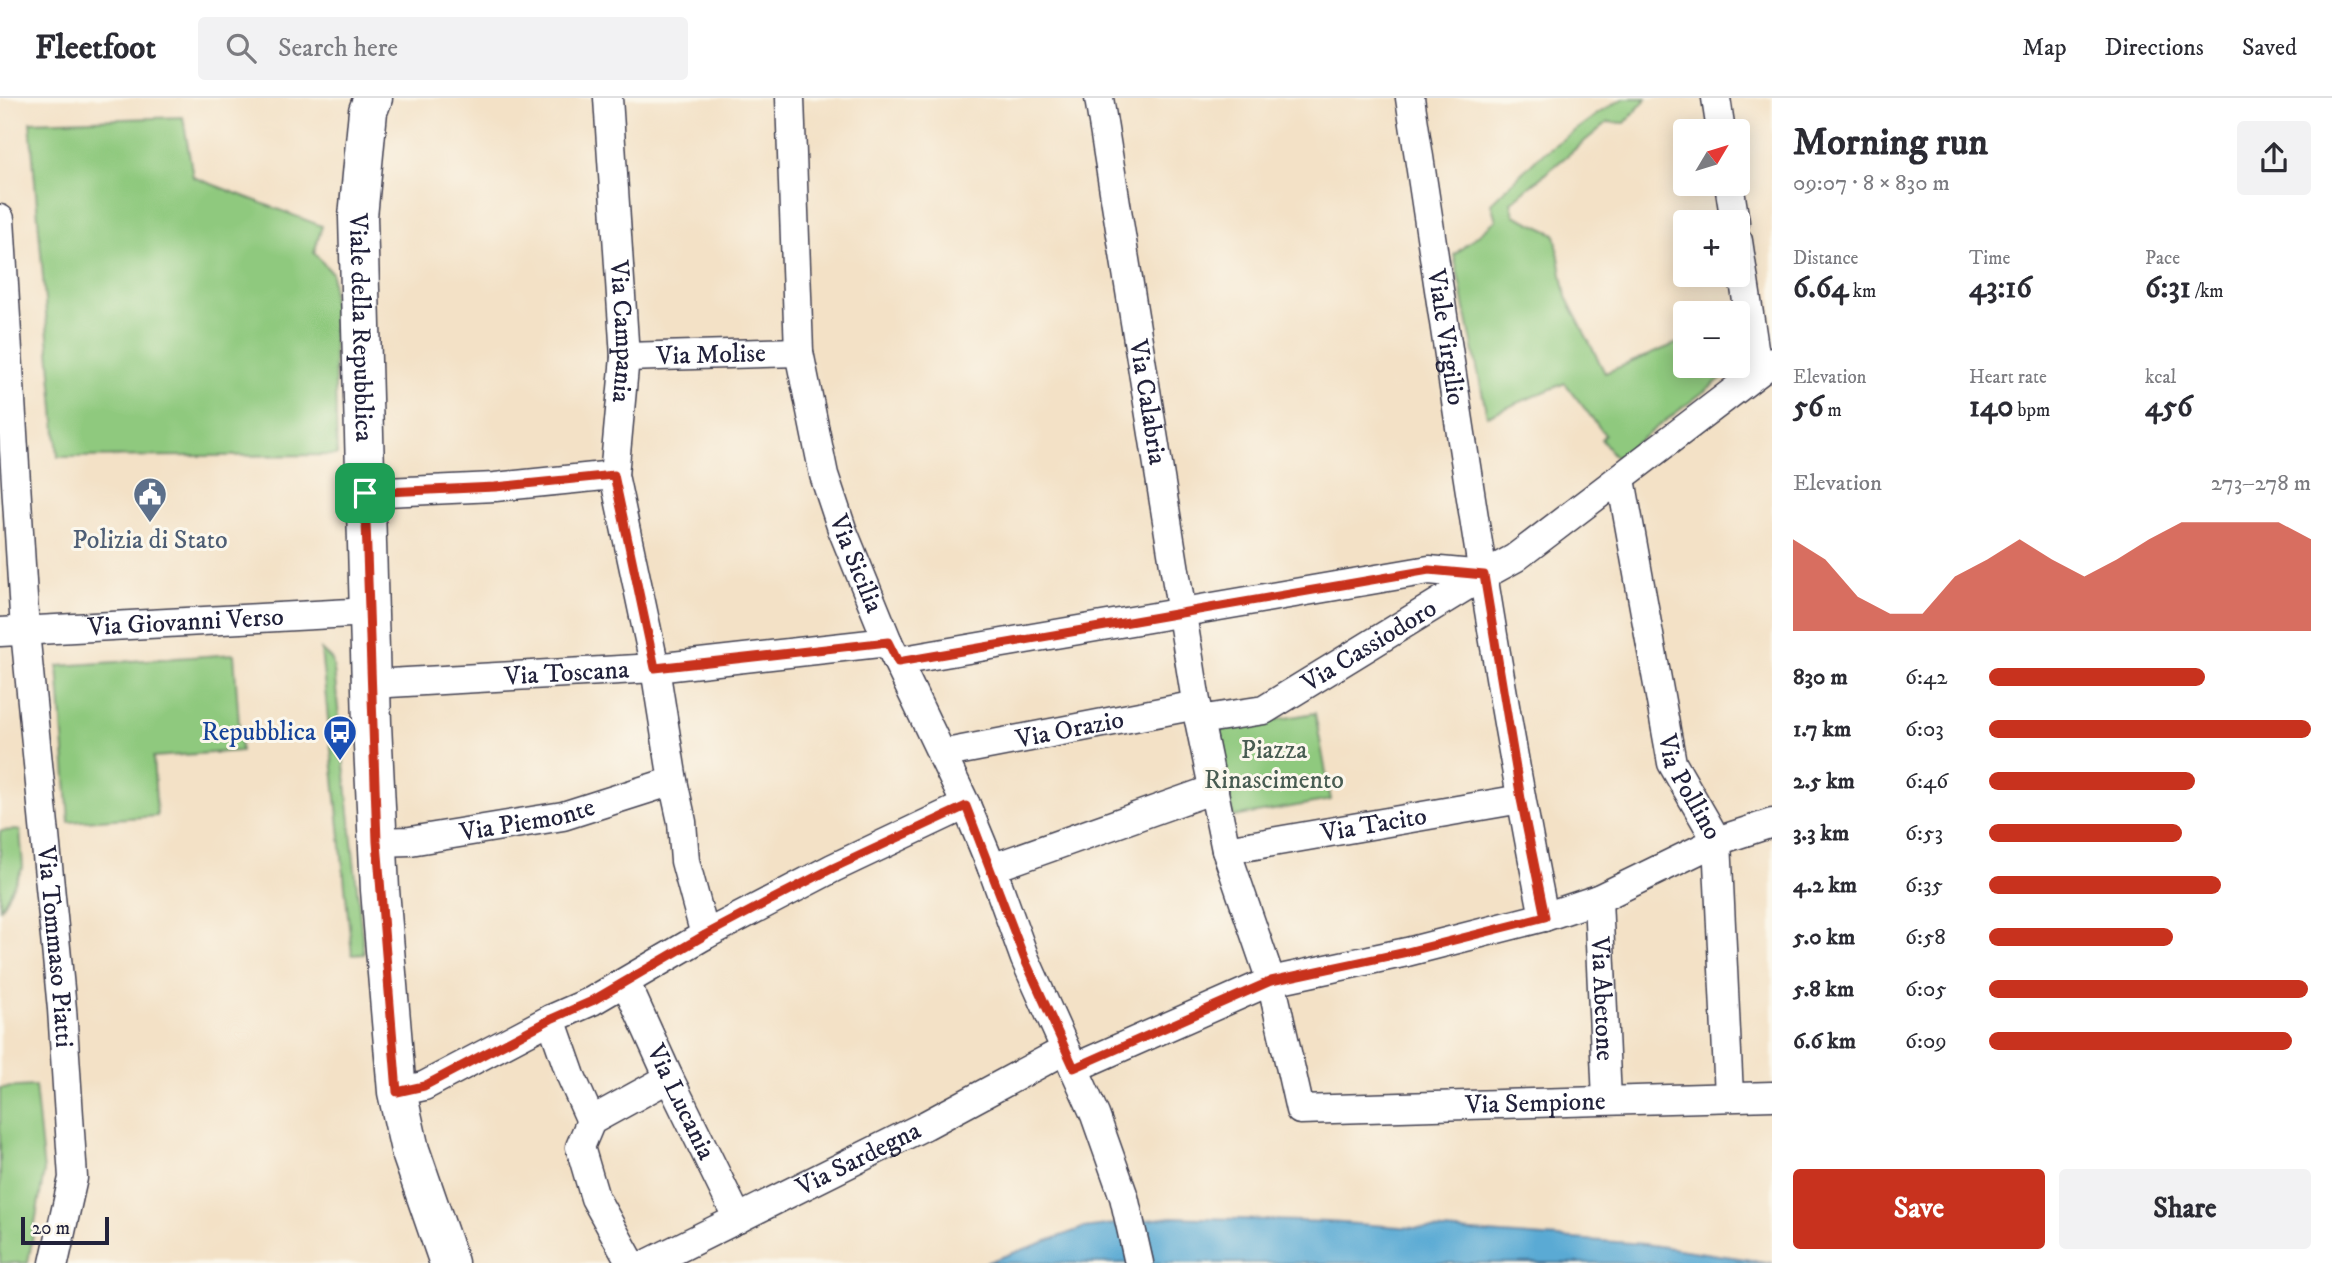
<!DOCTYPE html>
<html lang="en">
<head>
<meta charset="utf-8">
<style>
  :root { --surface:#fff; --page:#f2f2f3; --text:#2b2b33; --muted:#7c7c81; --line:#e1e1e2; --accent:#c8321e }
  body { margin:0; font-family:"IM FELL DW Pica",serif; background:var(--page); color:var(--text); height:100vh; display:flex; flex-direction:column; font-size:26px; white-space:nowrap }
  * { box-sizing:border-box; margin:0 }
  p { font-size:23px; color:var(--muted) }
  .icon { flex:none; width:38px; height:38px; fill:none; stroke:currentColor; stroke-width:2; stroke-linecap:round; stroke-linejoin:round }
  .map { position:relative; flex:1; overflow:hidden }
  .drawer { display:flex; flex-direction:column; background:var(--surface); width:560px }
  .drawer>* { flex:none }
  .needle { width:46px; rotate:52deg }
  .controls { position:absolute; left:1673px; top:21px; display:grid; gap:14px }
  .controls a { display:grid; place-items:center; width:77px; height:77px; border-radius:7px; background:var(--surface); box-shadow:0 4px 18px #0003; font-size:35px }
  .scale { position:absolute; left:21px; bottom:18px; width:88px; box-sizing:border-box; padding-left:7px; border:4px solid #22223b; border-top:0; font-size:19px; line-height:24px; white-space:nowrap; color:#22223b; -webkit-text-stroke:5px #fbf7ec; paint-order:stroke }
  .pin { position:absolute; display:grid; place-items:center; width:60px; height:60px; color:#fff; margin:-30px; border-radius:14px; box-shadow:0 4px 10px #0006 }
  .round { display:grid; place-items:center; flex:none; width:74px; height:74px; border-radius:7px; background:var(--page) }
  .headline { display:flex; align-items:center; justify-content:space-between; height:119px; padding:0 21px }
  h1 { font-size:38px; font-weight:800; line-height:52px }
  .metrics { display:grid; grid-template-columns:repeat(3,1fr); gap:10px; height:119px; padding:7px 21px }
  .metrics div { display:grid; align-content:center }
  .metrics b { font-size:30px; font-weight:800 }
  .metrics small { font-size:19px; font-weight:400 }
  .metrics p { font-size:19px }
  .chart { height:196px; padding:14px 21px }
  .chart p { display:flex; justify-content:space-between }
  .chart svg { width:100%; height:126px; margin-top:7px; fill:var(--accent); opacity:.7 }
  .cta { display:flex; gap:14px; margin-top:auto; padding:14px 21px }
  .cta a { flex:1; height:80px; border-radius:7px; background:var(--accent); color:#fff; font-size:28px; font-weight:800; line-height:80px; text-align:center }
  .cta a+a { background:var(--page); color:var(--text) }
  ul { padding:0 21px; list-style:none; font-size:23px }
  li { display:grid; grid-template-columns:112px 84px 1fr; align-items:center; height:52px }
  li i { height:18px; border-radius:9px; background:var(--accent) }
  header { display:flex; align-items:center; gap:42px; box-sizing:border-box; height:98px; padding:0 35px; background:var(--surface); border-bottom:2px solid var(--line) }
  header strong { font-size:33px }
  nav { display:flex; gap:38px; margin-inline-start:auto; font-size:24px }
  .search { width:490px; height:63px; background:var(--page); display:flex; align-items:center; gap:18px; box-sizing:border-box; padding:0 24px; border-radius:7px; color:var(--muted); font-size:26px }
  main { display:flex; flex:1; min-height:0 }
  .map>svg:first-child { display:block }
  .green { fill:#8fc97e; stroke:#58765c; stroke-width:2 }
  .water { fill:#5aaad4; stroke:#3e6688; stroke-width:2 }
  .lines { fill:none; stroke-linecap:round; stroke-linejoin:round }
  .minor-casing { stroke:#413f50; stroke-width:31 }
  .secondary-casing { stroke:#413f50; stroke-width:41 }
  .minor { stroke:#fff; stroke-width:28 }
  .secondary { stroke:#fff; stroke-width:38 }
  .route-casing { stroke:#fff; stroke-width:14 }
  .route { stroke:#c8321e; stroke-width:9 }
  .labels { text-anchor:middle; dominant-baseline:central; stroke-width:6; stroke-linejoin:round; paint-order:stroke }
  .street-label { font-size:26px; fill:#22223b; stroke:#fbf7ec }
  .service-label { font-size:26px; fill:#4e5e75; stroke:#fbf7ec }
  .transit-label { font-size:26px; fill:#164399; stroke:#fbf7ec; text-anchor:end }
  .park-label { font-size:26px; fill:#485c52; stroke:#fbf7ec }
</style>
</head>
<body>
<header>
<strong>Fleetfoot</strong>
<div class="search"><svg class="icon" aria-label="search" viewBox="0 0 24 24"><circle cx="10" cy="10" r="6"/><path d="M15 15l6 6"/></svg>Search here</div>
<nav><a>Map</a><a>Directions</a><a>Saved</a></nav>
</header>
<main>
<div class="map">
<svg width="1772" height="1165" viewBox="0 0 1772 1165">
  <rect width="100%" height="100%" fill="#fbf7ec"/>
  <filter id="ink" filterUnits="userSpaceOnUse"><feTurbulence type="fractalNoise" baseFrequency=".0143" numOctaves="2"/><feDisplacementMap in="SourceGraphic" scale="14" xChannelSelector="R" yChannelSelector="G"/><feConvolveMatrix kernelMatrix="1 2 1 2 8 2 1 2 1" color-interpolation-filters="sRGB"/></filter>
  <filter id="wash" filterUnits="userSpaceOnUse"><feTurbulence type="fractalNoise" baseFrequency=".00686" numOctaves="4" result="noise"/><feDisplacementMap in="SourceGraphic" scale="28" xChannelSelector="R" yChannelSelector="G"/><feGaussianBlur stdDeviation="1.57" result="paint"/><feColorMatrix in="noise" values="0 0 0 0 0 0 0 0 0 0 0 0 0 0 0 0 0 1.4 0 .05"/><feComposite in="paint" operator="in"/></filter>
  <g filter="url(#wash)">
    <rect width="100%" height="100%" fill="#f3e1c6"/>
    <path class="green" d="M1624,0h23l-22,25 -17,-1 -97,80 3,13 41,19 11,63 39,76 80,-33v26h45l-7,11 -107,81 -15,-19 4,-4 -40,-52 -78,33 -33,-161 42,-35 -5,-17 47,-46 61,-44z
      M183,19l10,60 129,49 -8,27 18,20 5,182 -279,2 -28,-335z
      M321,552l11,10 2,10 30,284 -12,1z
      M234,556l7,97 -88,6 4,59 -88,6 -11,-156z
      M1315,615l16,87 -98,17 -16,-87z
      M20,732l3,37 -23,43v-79z
      M35,988l9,86 -16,91h-28v-175z"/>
    <path class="water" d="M1172,1119l156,5 317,22 127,19h-787l98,-35z"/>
  </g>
  <g filter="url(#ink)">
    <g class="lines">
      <g class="minor-casing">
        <g id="minor">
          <path id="s1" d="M608,0l17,259 -11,118 41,193 18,113 9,41 3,39 20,74"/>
          <path id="s2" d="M790,0l9,254 25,123 18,54 46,113 78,163 26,63 33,91 70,156 29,82 15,66"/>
          <path id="s3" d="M1099,0l100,622 27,130 45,131 29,129 472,-14"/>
          <path id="s4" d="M1410,0c42,273 80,548 134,819"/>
          <path d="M1716,0l5,33"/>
          <path d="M1729,86l6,38"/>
          <path id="s5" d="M0,121l25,412 37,378 11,169 -19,85"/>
          <path d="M1738,143l17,113"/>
          <path id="s6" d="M625,259l174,-5"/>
          <path id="s7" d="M1621,381l51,284 45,78 12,255"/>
          <path d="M364,395l131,-6 119,-12"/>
          <path id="s8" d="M0,534l369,-20"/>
          <path d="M898,563l531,-91 55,5"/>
          <path id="s9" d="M371,586l284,-16 233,-26"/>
          <path id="s10" d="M1199,622l65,-10 220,-135 31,-17 257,-196"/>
          <path id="s11" d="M941,656l256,-49"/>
          <path id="s12" d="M377,744l33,-1 153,-25 110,-35"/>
          <path id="s13" d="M1226,752l295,-51"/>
          <path d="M992,770l222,-79"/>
          <path id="s14" d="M1598,801l9,201"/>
          <path id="s15" d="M626,885l43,95 69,141"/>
          <path d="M551,921l20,57 20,45"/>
          <path d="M1074,970l197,-87 136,-29 137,-35 54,-18 119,-58 55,-18"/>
          <path d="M397,994l27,-6 127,-67 41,-18 113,-66 128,-67 133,-63"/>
          <path d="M631,1165l-36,-65 -15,-51 11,-26 78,-43"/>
          <path id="s16" d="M649,1165l277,-138 139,-75"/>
        </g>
      </g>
      <g class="secondary-casing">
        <g id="secondary">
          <path id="s17" d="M373,0l-5,13 -10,106 14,507 8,166 17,202 13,58 39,113"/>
        </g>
      </g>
      <use href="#minor" class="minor"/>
      <use href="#secondary" class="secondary"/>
    </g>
  </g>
  <g class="lines" filter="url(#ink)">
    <g class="route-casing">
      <path id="route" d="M614,377l41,193 233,-26 10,20 531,-92 55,5 37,224 24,118 -138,35 -136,29 -197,87 -49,-108 -59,-154 -133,62 -64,33 -64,34 -113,66 -41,18 -127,67 -27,6 -20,-250 -12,-349 130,-6z"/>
    </g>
    <use href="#route" class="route"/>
  </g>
  <defs>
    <g id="civic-pin" transform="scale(1.75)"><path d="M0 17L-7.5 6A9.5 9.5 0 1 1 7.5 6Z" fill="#5c6f8a" stroke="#fbf7ec"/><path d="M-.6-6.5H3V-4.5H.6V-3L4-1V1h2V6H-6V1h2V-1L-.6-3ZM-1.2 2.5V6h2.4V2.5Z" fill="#fff"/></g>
    <g id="bus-pin" transform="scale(1.75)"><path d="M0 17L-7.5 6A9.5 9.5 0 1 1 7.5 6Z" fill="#1a4fb4" stroke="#fbf7ec"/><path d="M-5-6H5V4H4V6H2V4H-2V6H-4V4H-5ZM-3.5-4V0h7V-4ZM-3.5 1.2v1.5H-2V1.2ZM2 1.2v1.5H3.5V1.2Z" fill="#fff"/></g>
  </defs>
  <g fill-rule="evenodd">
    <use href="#civic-pin" x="150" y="396"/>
    <use href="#bus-pin" x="340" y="634"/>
  </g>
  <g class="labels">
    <g class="street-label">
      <text stroke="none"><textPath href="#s17" startOffset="231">Viale della Repubblica</textPath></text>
      <text stroke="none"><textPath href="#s1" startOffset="234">Via Campania</textPath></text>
      <text stroke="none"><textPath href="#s4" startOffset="242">Viale Virgilio</textPath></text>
      <text stroke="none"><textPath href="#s6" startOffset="86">Via Molise</textPath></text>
      <text stroke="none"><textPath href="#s3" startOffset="308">Via Calabria</textPath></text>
      <text stroke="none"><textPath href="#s2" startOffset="474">Via Sicilia</textPath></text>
      <text stroke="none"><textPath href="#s8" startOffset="186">Via Giovanni Verso</textPath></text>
      <text stroke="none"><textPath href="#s10" startOffset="189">Via Cassiodoro</textPath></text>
      <text stroke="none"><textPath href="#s9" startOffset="196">Via Toscana</textPath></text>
      <text stroke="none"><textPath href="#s11" startOffset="131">Via Orazio</textPath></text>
      <text stroke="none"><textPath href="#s7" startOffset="317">Via Pollino</textPath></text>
      <text stroke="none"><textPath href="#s12" startOffset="152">Via Piemonte</textPath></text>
      <text stroke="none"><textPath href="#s13" startOffset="150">Via Tacito</textPath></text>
      <text stroke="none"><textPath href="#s5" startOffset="730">Via Tommaso Piatti</textPath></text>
      <text stroke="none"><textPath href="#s14" startOffset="100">Via Abetone</textPath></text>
      <text stroke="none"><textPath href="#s15" startOffset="131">Via Lucania</textPath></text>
      <text stroke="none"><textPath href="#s3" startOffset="1269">Via Sempione</textPath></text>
      <text stroke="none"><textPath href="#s16" startOffset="234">Via Sardegna</textPath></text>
    </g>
    <g class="service-label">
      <text x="150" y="442">Polizia di Stato</text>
    </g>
    <g class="transit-label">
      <text x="316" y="634">Repubblica</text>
    </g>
    <g class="park-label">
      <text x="1274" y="652">Piazza<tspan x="1274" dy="30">Rinascimento</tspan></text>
    </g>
  </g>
</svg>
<div class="controls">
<a><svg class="needle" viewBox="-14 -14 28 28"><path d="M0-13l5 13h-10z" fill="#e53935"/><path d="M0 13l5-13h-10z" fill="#7c7c81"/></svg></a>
<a>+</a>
<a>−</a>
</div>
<div class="scale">20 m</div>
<div class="pin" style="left:365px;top:395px;background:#1e9e55"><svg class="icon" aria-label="arrive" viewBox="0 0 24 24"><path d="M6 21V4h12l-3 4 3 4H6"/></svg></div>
</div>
<section class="drawer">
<div class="headline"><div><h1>Morning run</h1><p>09:07 · 8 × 830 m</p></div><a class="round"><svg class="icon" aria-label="share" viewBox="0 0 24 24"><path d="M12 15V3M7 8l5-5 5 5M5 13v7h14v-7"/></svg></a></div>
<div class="metrics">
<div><p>Distance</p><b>6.64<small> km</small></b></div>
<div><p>Time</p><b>43:16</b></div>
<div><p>Pace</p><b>6:31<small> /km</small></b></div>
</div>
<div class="metrics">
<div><p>Elevation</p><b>56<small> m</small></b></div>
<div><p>Heart rate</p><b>140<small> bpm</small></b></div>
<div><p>kcal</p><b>456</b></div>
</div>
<div class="chart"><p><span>Elevation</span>273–278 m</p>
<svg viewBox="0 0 160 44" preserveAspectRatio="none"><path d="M0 44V12L10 19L20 32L30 38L40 38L50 25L60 19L70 12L80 19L90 25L100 19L110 12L120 6L130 6L140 6L150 6L160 12V44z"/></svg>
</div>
<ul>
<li><b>830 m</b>6:42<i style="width:67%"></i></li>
<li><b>1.7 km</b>6:03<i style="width:100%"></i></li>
<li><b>2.5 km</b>6:46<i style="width:64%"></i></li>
<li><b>3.3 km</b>6:53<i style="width:60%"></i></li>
<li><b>4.2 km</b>6:35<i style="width:72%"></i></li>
<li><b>5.0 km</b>6:58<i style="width:57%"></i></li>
<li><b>5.8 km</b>6:05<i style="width:99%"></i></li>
<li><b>6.6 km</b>6:09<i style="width:94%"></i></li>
</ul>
<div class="cta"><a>Save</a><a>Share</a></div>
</section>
</main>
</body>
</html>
